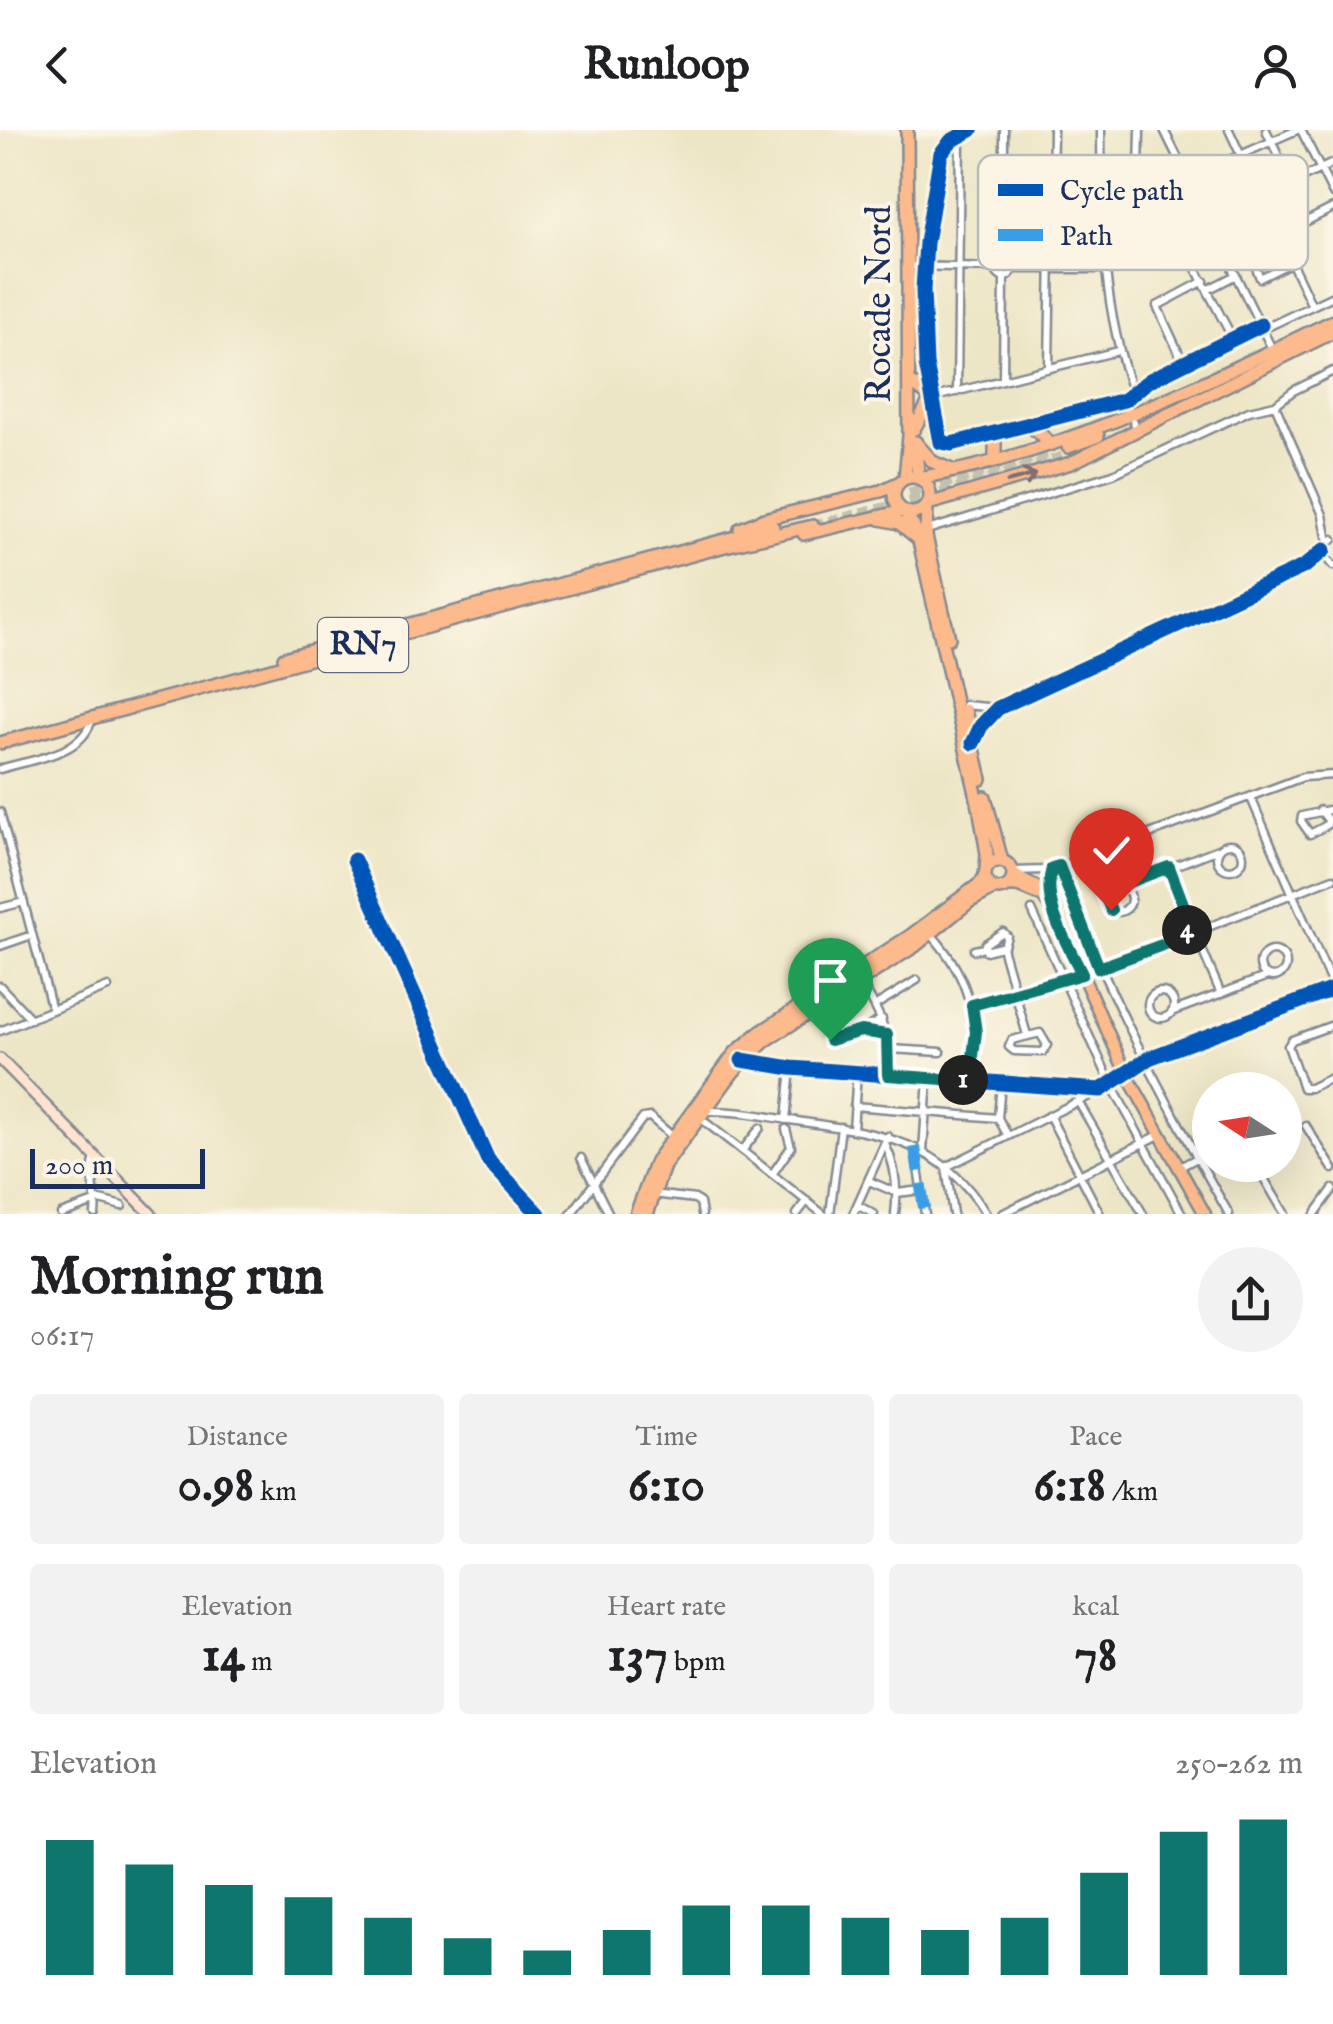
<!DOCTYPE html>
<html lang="en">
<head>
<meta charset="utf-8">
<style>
  :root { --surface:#fff; --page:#f2f2f2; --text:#202124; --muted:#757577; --accent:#0f766e }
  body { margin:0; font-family:"IM FELL English",serif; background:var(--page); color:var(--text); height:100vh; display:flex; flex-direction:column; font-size:38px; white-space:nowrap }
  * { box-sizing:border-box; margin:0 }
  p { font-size:32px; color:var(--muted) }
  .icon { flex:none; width:55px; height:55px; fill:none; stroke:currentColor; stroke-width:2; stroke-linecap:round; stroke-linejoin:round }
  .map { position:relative; height:1084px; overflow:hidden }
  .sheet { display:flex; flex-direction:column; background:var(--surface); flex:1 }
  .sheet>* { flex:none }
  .needle { width:65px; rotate:282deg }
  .fabs { position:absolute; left:1192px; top:942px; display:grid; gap:20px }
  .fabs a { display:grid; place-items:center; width:110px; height:110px; border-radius:50%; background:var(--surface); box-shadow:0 10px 40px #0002; font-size:50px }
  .scale { position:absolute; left:30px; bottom:25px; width:175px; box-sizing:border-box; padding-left:10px; border:5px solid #1b2f5e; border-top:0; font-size:28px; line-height:35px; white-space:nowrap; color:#1b2f5e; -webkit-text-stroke:8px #fcf5e5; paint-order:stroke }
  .pin { position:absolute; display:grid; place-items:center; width:85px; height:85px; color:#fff; margin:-102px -42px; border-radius:50% 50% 50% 0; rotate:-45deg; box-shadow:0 0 10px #0007 }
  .pin .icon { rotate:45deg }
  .km { position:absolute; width:50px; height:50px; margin:-25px; border-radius:50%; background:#222; color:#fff; font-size:28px; line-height:50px; text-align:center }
  .round { display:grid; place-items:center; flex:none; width:105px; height:105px; border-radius:52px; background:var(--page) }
  .overview { display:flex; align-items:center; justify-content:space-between; height:170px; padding:0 30px }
  h1 { font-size:55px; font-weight:700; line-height:75px }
  .metrics { display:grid; grid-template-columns:repeat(3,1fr); gap:15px; height:170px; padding:10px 30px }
  .metrics div { display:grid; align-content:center; border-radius:10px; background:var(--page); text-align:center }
  .metrics b { font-size:50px; font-weight:700 }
  .metrics small { font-size:28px; font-weight:400 }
  .metrics p { font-size:28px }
  .chart { height:280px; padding:20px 30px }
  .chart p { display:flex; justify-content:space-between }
  .chart svg { width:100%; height:180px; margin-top:10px; stroke:var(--accent); stroke-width:6 }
  header { display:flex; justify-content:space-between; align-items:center; height:130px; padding:0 30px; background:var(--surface); font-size:45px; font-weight:700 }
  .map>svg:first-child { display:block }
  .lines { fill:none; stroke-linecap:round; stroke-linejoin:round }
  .highway-tunnel { stroke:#c3c1b1; stroke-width:11; stroke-dasharray:11 5.5; stroke-linecap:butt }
  .street-casing { stroke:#848a92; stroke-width:11 }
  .secondary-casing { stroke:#848a92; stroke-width:14 }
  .primary-casing { stroke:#848a92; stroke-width:15 }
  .highway-casing { stroke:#848a92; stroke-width:16 }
  .street { stroke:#fff; stroke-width:6 }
  .secondary { stroke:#fee3d1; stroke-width:9 }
  .primary { stroke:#fcba8d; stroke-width:10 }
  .highway { stroke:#fcba8d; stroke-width:11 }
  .quiet { stroke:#3b9de6; stroke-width:12; stroke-dasharray:25 12; stroke-linecap:butt }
  .cycleway-casing { stroke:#fcf5e5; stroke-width:21 }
  .cycleway { stroke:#0057b8; stroke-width:15 }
  .oneway { stroke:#806e73 }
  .route-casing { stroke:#fff; stroke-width:20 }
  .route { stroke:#0f766e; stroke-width:12 }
  .labels { text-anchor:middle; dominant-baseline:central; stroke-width:8; stroke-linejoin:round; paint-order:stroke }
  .shield { fill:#fcf5e5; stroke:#5e6a86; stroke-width:2.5 }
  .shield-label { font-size:32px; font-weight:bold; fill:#1b2f5e }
  .street-label { font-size:35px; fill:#1b2f5e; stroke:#fcf5e5 }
  .key { fill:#fcf5e5; stroke:#b8babc; stroke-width:2.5 }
  .key-label { font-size:28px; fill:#1b2f5e }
</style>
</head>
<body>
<header><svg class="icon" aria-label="back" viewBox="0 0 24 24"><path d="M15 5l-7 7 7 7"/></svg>Runloop<svg class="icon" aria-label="person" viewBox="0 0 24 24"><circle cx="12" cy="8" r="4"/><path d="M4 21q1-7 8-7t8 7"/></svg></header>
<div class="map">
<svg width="1333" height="1084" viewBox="0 0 1333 1084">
  <rect width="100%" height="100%" fill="#fcf5e5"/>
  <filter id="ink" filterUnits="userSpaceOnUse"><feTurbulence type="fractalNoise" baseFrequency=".01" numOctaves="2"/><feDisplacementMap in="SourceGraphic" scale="20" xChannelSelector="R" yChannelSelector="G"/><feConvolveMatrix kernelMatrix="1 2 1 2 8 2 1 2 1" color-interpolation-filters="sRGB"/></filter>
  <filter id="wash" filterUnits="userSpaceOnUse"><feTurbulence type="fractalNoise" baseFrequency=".0048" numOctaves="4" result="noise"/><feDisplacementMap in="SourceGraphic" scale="40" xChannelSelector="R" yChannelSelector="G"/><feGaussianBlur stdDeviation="2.25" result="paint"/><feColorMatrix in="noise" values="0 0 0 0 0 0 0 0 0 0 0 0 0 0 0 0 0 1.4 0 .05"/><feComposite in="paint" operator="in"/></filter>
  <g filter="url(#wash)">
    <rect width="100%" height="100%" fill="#ede6c6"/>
  </g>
  <g filter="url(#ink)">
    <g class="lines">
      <path class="highway-tunnel" d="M909,363l141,-40
        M813,396l126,-32 131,-39"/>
      <g class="street-casing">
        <path id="street" d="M971,0l-20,11 -10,12 -15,90 -3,47 3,74 15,78 10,2 173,-44 26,-20 111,-55
          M1101,0c1,95 0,173 32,264
          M1164,0l108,219
          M1229,0l83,176
          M1266,0l25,53
          M1301,0l32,64
          M1227,31l70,-31
          M1102,41l105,-4
          M1139,41l1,-41
          M1221,52l26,-13
          M1164,78l69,131
          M1279,105l54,-27
          M1103,109l92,-46
          M1004,131v-131
          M996 139a8 8 0 1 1 16 0a8 8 0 1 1-16 0Z
          M1292,132l-32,16 -27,-67 100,-48
          M911,136l85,2
          M1011,139h93
          M1209,159l27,-14
          M1263,199l70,-33
          M1184,234l-27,-58 47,-25
          M1049,238l4,-238
          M1003,250l1,-104
          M957,262l3,-256
          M931,268l187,-47
          M1124,270l13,29
          M1275,275l48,110 5,27
          M927,400l186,-56 136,-63 26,-6 18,-14 40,-20
          M1333,409l-8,7 -2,8 10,12
          M965,575l32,3
          M974,612l11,-21 13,-13 307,-142 19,-16
          M0,639c32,-10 84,-14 92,-51
          M1251,668l82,189
          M1320,680l8,10 -1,5 -17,9 -9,-13 1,-5 31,-7
          M0,682l52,198
          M1217 727a13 13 0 1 1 26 0a13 13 0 1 1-26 0Z
          M354,730l134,300 51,54
          M1059,736c45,122 106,235 170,348
          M1169,737l22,58
          M1014,741l29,-1 31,-8 229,-85 30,-2
          M1123,756l95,-37
          M1105 769a13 13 0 1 1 26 0a13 13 0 1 1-26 0Z
          M0,778l24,-6
          M1032,780l79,174 71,130
          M1203,799l130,-51
          M1003,802l4,4 -3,10 -18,5 -1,-7z
          M931,804c43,48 46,86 39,147
          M1198,810l-5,1 -6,-6 4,-10h8l4,4 -5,11 23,54
          M0,816l32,-11
          M1002,817l25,88
          M974,820l10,-2
          M1260 834a13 13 0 1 1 26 0a13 13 0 1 1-26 0Z
          M1099,838l88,-33
          M859,851c22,31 32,56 29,94
          M0,856l31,33
          M1148 875a13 13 0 1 1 26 0a13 13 0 1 1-26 0Z
          M876,875l41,-25
          M971,875l110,-31
          M1174,881l94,-35
          M1333,895l-41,15 -4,6 15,42h7l23,-11
          M0,901l108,-44
          M862,902l25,3
          M1040,903l7,12 -4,7 -29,-1 -5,-4 3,-7z
          M830,910l31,-9 21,-12
          M890,919l51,3
          M743,930l48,8 310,22 48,-32 184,-69
          M1001,953l-3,35 10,18
          M1079,973l64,111
          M854,976l144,12
          M705,981c29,-1 57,5 85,9 80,12 151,17 196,94
          M1050,987l50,97
          M700,988l123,96
          M786,990l5,-52
          M1306,996l27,43
          M853,999l4,-56
          M885,1014c11,22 13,46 10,70
          M915,1018l10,66
          M742,1021l18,-23
          M923,1021l5,-73
          M581,1028l28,56
          M1256,1035l29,49
          M1178,1038l19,-10
          M773,1043l18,-26 -5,-18
          M869,1051l28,12 24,-3
          M653,1064l42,5 5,4 2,11
          M857,1075l17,9
          M61,1084l39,-14 22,6
          M95,1084c3,-21 -7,-36 0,-57
          M571,1084l72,-96 7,-1 22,19
          M797,1084l10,-13
          M830,1084l11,-87
          M853,1084l35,-78
          M953,1084l-7,-47 153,-76
          M1002,1084l157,-79
          M1315,1084l18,-25"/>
      </g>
      <g class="secondary-casing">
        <path id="secondary" d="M0,929l151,155"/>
      </g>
      <g class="primary-casing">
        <path id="primary" d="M1013,743l22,13 20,28 71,159 79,141
          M1008,756l12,1 21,9
          M1051,777l-2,-24 3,-15"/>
      </g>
      <g class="highway-casing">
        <path id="highway" d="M912,253l19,15 -17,31
          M1028,294l24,20
          M916,312l2,35
          M916,313l17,19 19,8
          M1068,317l30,-11
          M995,330v-27
          M894 365a18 18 0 1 1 36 0a18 18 0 1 1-36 0Z
          M905,348l4,-42 -2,-306
          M919,348c148,-25 280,-93 414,-157
          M928,374l143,-41 262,-131
          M927,376l-1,30 23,102
          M905,382l12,20 62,275 8,47 -1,16
          M880,389l19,4 17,14
          M740,399l24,-10 117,-28 17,-8
          M804,404l99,-23
          M284,528l489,-131
          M965,580l16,69
          M0,613l725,-197 88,-20
          M985,667l17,64
          M985 745a14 14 0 1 1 28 0a14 14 0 1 1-28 0Z
          M636,1084l20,-53 79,-108 24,-20 151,-97 71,-53 4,-8
          M647,1084l17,-48 69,-94 32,-31 150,-95 54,-44 26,-14"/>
      </g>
      <use href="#street" class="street"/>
      <use href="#secondary" class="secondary"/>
      <use href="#primary" class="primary"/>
      <use href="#highway" class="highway"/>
      <path class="quiet" d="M915,1017l10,67"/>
      <g class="cycleway-casing">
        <path id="cycleway" d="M971,0l-20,11 -10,12 -15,90 -3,47 3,74 15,78 10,2 173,-44 26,-20 111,-55
          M973,613l8,-17 17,-18 307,-142 19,-16
          M354,730l134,300 51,54
          M742,930l49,8 310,22 48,-32 184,-69"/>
      </g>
      <use href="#cycleway" class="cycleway"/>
    </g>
    <defs><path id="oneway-shaft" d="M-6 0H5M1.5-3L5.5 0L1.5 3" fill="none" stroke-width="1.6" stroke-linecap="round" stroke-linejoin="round" transform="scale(2.5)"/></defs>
    <use class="oneway" href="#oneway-shaft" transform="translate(1022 348) rotate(-15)"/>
  </g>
  <g class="lines" filter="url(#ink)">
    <g class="route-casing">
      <path id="route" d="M830,910l31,-9 26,4 1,40 82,6 6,-49 -4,-27 110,-31c-15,-32 -41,-70 -30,-106l7,-2 40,102 88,-32 4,-11 -22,-58 -62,23 -2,6 6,14"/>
    </g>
    <use href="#route" class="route"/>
  </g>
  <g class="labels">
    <rect class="shield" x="318" y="488" width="90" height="54" rx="8"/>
    <g class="shield-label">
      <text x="363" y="515">RN7</text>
    </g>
    <g class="street-label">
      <text transform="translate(880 174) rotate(-90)">Rocade Nord</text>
    </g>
  </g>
  <rect x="978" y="25" width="330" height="115" rx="15" class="key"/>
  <rect x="998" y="54" width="45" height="12" fill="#0057b8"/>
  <rect x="998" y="99" width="45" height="12" fill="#3b9de6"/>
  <g class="key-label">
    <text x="1060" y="70">Cycle path</text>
    <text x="1060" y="115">Path</text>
  </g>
</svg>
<div class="fabs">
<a><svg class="needle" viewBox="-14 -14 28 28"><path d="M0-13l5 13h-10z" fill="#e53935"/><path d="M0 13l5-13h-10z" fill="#757577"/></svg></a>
</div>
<div class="scale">200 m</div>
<div class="pin" style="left:830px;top:910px;background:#1e9e55"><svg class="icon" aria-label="arrive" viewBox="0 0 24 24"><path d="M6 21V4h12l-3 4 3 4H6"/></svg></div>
<div class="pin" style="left:1111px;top:780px;background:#d93025"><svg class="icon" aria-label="check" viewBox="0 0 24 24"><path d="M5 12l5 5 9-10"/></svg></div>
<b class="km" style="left:963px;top:950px">1</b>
<b class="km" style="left:1187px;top:800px">4</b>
</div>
<section class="sheet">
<div class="overview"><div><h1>Morning run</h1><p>06:17</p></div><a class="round"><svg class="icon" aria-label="share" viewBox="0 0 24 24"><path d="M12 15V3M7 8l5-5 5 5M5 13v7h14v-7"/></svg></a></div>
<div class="metrics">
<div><p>Distance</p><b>0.98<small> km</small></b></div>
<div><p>Time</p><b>6:10</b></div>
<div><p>Pace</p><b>6:18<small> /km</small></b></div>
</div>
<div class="metrics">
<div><p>Elevation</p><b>14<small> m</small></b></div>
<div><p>Heart rate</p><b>137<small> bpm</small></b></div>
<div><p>kcal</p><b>78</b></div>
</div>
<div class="chart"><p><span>Elevation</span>250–262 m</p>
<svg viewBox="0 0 160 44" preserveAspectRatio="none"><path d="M5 44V11M15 44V17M25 44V22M35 44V25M45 44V30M55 44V35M65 44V38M75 44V33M85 44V27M95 44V27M105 44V30M115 44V33M125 44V30M135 44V19M145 44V9M155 44V6"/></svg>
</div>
</section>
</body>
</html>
